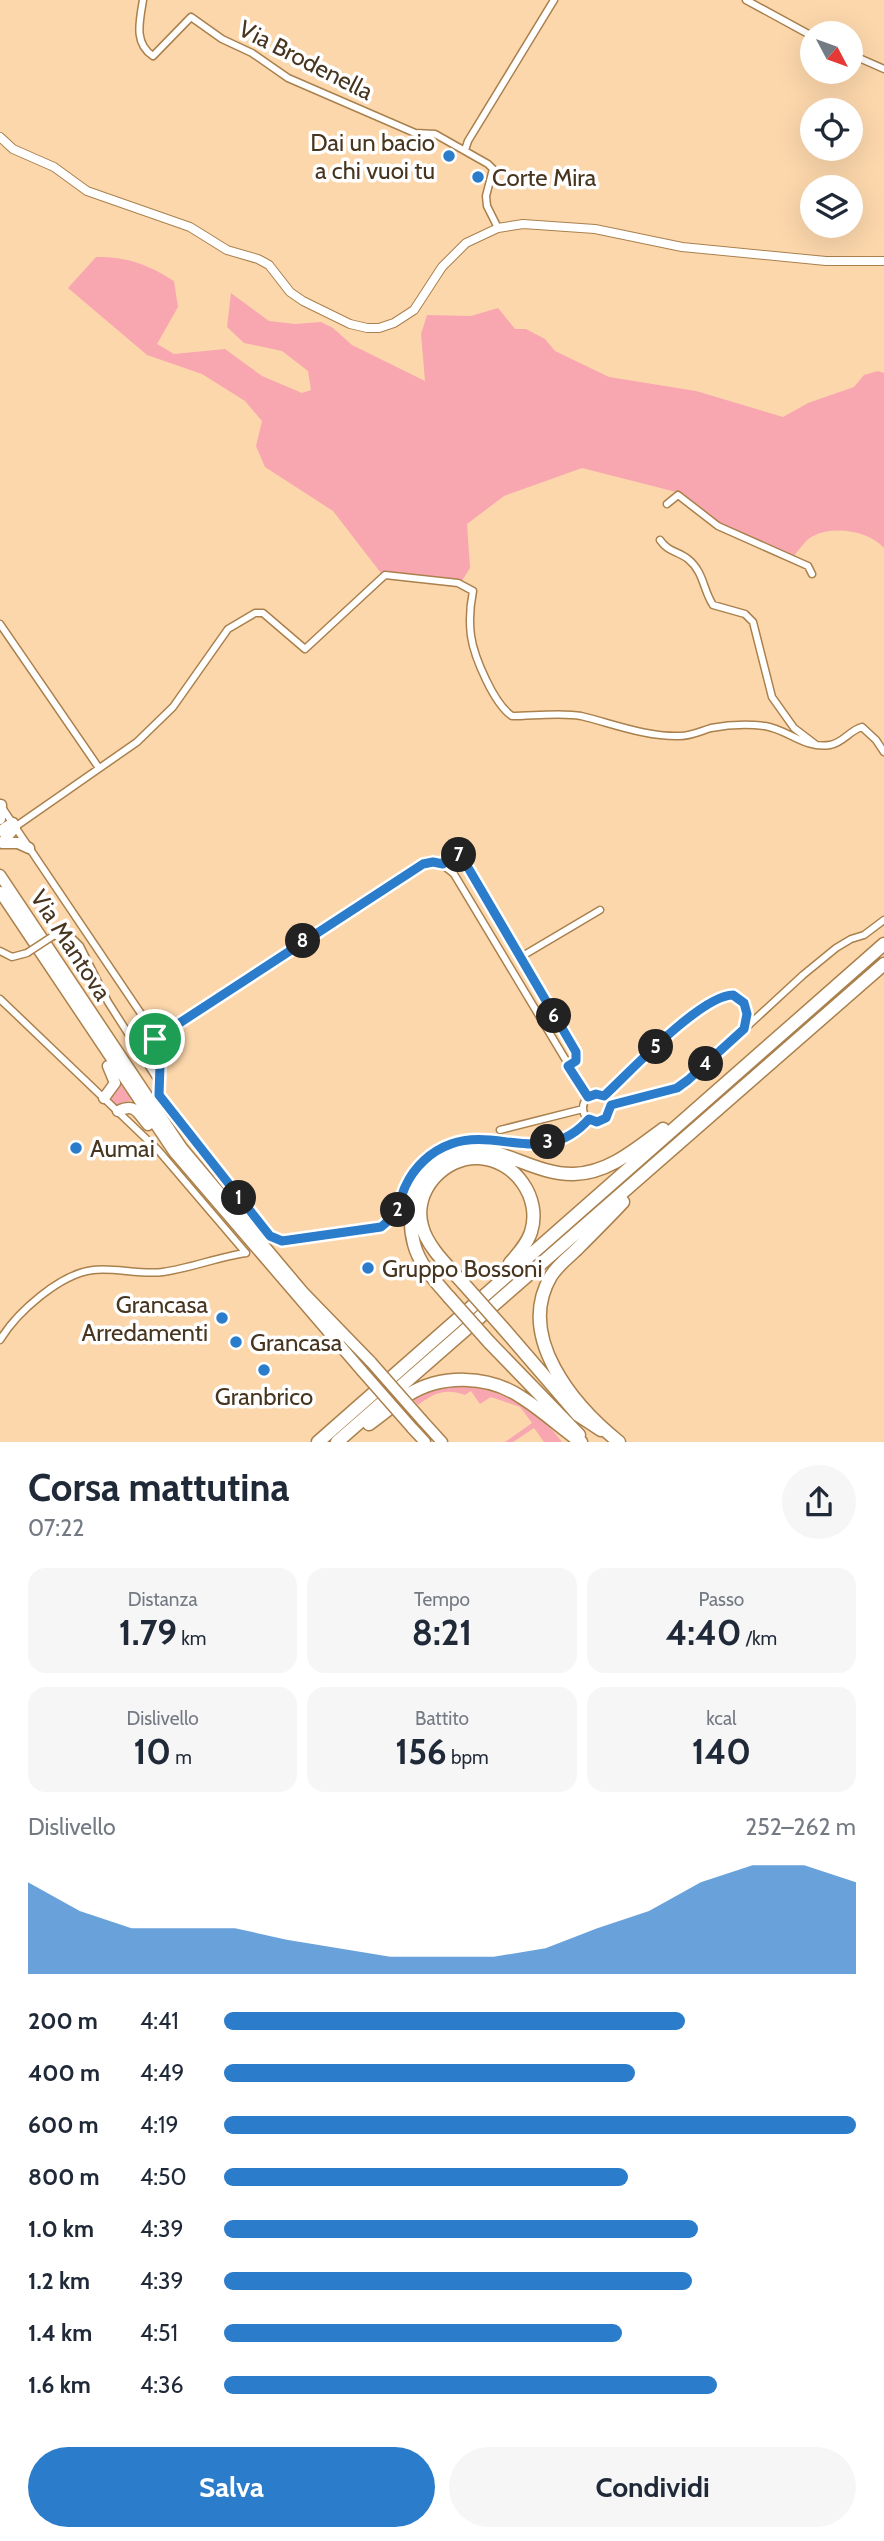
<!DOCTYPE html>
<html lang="it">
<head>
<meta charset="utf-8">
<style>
  :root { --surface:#fff; --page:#f6f6f7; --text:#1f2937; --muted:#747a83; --accent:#2b7ccb }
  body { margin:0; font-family:Cabin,sans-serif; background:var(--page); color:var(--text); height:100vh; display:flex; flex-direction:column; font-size:26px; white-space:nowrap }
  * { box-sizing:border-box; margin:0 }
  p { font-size:23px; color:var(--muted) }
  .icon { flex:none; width:38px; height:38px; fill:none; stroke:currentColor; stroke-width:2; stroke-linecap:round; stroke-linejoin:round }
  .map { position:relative; height:1442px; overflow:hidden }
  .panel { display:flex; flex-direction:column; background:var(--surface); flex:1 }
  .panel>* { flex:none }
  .needle { width:46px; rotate:131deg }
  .fabs { position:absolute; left:800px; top:21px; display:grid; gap:14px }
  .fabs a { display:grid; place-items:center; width:63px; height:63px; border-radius:50%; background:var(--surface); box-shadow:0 7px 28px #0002; font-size:35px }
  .pin { position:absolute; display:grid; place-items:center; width:60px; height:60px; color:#fff; margin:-30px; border:4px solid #fff; border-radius:50%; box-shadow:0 2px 7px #0007 }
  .km { position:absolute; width:35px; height:35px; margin:-18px; border-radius:50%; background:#222; color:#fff; font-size:19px; line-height:35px; text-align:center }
  .round { display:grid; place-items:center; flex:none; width:74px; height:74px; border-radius:37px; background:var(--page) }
  .headline { display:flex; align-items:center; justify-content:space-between; height:119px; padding:0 28px }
  h1 { font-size:38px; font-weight:700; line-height:52px }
  .stats { display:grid; grid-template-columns:repeat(3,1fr); gap:10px; height:119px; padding:7px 28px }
  .stats div { display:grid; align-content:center; border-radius:18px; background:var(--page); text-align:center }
  .stats b { font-size:35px; font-weight:700 }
  .stats small { font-size:19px; font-weight:400 }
  .stats p { font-size:19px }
  .chart { height:196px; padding:14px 28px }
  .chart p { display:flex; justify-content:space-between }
  .chart svg { width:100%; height:126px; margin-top:7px; fill:var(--accent); opacity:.7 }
  .cta { display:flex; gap:14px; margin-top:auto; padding:14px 28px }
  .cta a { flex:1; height:80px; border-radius:42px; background:var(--accent); color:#fff; font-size:28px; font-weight:700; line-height:80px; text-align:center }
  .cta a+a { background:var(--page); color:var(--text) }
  ul { padding:0 28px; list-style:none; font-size:23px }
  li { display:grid; grid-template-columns:112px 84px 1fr; align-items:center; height:52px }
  li i { height:18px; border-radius:9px; background:var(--accent) }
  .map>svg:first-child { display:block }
  .green { fill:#f8a7b1 }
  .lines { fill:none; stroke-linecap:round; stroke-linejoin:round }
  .minor-casing { stroke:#aa804c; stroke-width:9 }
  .tertiary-casing { stroke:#aa804c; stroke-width:10 }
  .trunk-casing { stroke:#aa804c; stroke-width:13 }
  .motorway-casing { stroke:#aa804c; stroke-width:15 }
  .minor { stroke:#fff; stroke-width:6 }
  .tertiary { stroke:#fff; stroke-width:8 }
  .trunk { stroke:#fff; stroke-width:10 }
  .motorway { stroke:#fff; stroke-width:12 }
  .minor-bridge-casing { stroke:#aa804c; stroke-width:9; stroke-linecap:butt }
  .trunk-bridge-casing { stroke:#aa804c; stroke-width:13; stroke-linecap:butt }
  .motorway-bridge-casing { stroke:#aa804c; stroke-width:15; stroke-linecap:butt }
  .minor-bridge { stroke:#fff; stroke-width:6 }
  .trunk-bridge { stroke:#fff; stroke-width:10 }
  .motorway-bridge { stroke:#fff; stroke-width:12 }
  .route-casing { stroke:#fff; stroke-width:14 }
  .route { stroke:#2b7ccb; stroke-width:9 }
  .poi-dot { fill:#2b7ccb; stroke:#fff; stroke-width:2.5 }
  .labels { text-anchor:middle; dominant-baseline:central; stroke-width:7; stroke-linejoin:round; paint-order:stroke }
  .street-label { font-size:24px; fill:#47351f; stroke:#fff }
  .poi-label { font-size:24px; fill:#47351f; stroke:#fff; text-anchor:start }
</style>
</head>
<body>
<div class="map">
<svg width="884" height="1442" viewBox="0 0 884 1442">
  <rect width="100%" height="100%" fill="#fcd7ac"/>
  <path class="green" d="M96,257c32,0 51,7 78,24l4,26 -21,37 17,10 51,-5 37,27 40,17 9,-3 -3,-19 -26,-20 -38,-8 -17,-16 4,-34 38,28 26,3 26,-2 12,6 19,17 73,36 -4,-47 6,-19 44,1 27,-8 17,21h11l19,10 10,12 54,26 87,14 87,26 25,-14 46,-16 10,-12 14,-4 6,2v175c-15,-17 -50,-23 -71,-12 -7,3 -14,14 -19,20l-21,-5 -52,-23 -45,-36 -94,-24 -78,28 -37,28 3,44 -12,19 -74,-10 -51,-66 -68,-44 -9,-21 6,-25 -17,-20 -43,-27 -55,-19 -79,-67z
    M120,1083l12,17 -16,5 -5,-6z
    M452,1386c43,-1 85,20 110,56h-18l-10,-14 -21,14h-8l27,-19 -12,-16 -29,-10 -11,7 -9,-13 -6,4c-20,-7 -31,-2 -47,10l-6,-7 18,-7z"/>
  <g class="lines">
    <g class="minor-casing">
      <path id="minor" d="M143,0c-3,20 -10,43 10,56l38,-39 31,22 30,14 36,25 127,55 20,1 53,30 5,5 -7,27 1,10 11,22
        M746,0l66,36
        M850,54l34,15
        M465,150l3,-9 86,-141
        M667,504l11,-9 40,31 90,40 4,8
        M660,540c8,12 18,11 28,19 16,13 15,31 25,46l32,9 8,8 19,75 22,31 21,16
        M0,624l99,144
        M1,806l149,221 10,38 -1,30 110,141 13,5 99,-14c18,-13 16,-20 24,-40 9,-20 26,-36 46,-43 47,-17 94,24 138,-25
        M15,827l122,-85 36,-35 55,-78 27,-16h8l42,36 80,-74 73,8 15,8c-3,15 -4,30 -2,45 3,21 23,68 41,80 20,0 50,-4 69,0 33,8 65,21 99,20 11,0 21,-5 31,-8 16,-3 37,-4 54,-2 24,4 39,23 65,19 13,-2 20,-15 32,-18l14,13 8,12
        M443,864l5,-9 8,-3 7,7 113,194v8l-8,5
        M53,936h17l10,10 28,56 51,80
        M0,951l12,6 15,-4
        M519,958l81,-48
        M0,999l158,151 88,103
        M130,1040c9,6 18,10 25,-1l199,-132 69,-43c14,-3 21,1 31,10l134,223
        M583 1108a14 14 0 1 1 28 0a14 14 0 1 1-28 0Z
        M605,1096c24,-24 96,-101 128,-101 14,5 16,19 12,32
        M611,1105l66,-17 11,-7 115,-106 33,-27 15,-9 13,-4 20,-15
        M500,1130l83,-21
        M0,1340c17,-28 60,-66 93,-70 20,-3 47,5 70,2 28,-4 55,-15 83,-19"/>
    </g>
    <g class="tertiary-casing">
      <path id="tertiary" d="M0,137l13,12 41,18 33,24 103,36 37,23 31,9 11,6 21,27 13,9 47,23 17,4h12l15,-5 20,-13 28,-43 24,-24 32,-15 25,-4 72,5 87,18 144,14h58"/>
    </g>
    <g class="trunk-casing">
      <path id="trunk" d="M0,819l1,-14
        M0,831l13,-8
        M2,843h16l11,5
        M2,843l13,-16
        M0,875l182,273 121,144 68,70
        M0,892l174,260 188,219
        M104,1098l11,-15 -7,-17
        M118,1111c17,-8 19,1 30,14
        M422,1420l20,22
        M412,1428l13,14"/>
    </g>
    <g class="motorway-casing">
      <path id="motorway" d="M463,1283c-14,-16 -36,-36 -41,-57 -10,-35 23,-70 57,-68 36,2 63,40 52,74 -4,12 -13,22 -21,31
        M449,1297c-14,-16 -30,-33 -35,-53 -10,-38 5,-74 40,-90 8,-3 18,-6 26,-5 32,5 61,26 94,25 35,-1 63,-26 89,-45
        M503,1328l75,87 23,15
        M489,1342l90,93
        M369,1424c13,-9 25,-20 39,-29 33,-21 80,-20 113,2 21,13 40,31 60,45
        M318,1442l566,-498
        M337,1442l547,-478
        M619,1442c-45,-36 -104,-105 -68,-166 7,-11 18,-19 26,-27 16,-16 31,-31 46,-47"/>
    </g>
    <use href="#minor" class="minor"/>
    <use href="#tertiary" class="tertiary"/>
    <use href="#trunk" class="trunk"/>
    <use href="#motorway" class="motorway"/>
    <g class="minor-bridge-casing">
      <path id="minor-bridge" d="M27,953l26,-17"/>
    </g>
    <g class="trunk-bridge-casing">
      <path id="trunk-bridge" d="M371,1362l51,58
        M362,1371l50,57"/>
    </g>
    <g class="motorway-bridge-casing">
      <path id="motorway-bridge" d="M463,1283l40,45
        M449,1297l40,45"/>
    </g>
    <use href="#minor-bridge" class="minor-bridge"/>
    <use href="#trunk-bridge" class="trunk-bridge"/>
    <use href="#motorway-bridge" class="motorway-bridge"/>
  </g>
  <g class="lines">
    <g class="route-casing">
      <path id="route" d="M456,852l7,7 113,193v9l-8,5 20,31 8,-3 8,2c25,-23 97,-101 129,-101l11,8 3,11 -3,15 -56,51 -11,8 -66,17 -5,13 -9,4 -8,-3c-43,49 -91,8 -138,25 -20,7 -37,23 -46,43 -8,20 -6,26 -24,40l-99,14 -12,-5 -111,-141 1,-30 -5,-26 268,-175 10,-2 10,2 5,-9z"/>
    </g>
    <use href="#route" class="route"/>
  </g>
  <g class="poi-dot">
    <circle cx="449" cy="156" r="7"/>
    <circle cx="478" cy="177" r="7"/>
    <circle cx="76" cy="1148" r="7"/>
    <circle cx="368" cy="1268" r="7"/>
    <circle cx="222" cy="1318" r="7"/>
    <circle cx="236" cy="1342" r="7"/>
    <circle cx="264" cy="1370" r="7"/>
  </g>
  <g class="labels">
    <g class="street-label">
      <text transform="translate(306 60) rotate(27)">Via Brodenella</text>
      <text transform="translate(71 945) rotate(57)">Via Mantova</text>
    </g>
    <g class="poi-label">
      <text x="435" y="142" text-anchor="end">Dai un bacio<tspan x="435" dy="28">a chi vuoi tu</tspan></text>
      <text x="492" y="177">Corte Mira</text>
      <text x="90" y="1148">Aumai</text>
      <text x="382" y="1268">Gruppo Bossoni</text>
      <text x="208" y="1304" text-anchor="end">Grancasa<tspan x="208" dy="28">Arredamenti</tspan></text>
      <text x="250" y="1342">Grancasa</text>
      <text x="264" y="1396" text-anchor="middle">Granbrico</text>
    </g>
  </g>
</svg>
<div class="fabs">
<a><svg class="needle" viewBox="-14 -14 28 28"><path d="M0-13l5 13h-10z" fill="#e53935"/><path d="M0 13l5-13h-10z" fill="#747a83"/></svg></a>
<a><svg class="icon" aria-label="locate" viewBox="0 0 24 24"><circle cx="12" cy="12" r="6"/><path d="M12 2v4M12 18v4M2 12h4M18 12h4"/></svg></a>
<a><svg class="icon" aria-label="layers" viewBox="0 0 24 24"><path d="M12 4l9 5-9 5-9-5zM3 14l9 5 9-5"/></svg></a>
</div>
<div class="pin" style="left:155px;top:1039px;background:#1e9e55"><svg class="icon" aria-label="arrive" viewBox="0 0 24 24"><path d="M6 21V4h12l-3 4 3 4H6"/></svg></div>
<b class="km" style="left:239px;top:1198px">1</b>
<b class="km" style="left:398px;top:1210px">2</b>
<b class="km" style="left:548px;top:1142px">3</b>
<b class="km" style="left:706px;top:1064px">4</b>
<b class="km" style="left:656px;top:1047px">5</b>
<b class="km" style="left:554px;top:1016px">6</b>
<b class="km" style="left:459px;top:855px">7</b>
<b class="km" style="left:303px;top:941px">8</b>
</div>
<section class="panel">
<div class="headline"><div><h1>Corsa mattutina</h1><p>07:22</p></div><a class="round"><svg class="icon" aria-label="share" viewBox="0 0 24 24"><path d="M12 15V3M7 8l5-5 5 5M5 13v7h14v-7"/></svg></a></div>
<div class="stats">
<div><p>Distanza</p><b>1.79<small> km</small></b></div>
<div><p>Tempo</p><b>8:21</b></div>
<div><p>Passo</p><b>4:40<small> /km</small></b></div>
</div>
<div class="stats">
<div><p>Dislivello</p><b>10<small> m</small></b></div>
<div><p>Battito</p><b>156<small> bpm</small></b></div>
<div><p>kcal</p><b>140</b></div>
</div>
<div class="chart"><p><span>Dislivello</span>252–262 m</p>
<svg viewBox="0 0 160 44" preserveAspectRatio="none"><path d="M0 44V12L10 22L20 28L30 28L40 28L50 32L60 35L70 38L80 38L90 38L100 35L110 28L120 22L130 12L140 6L150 6L160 12V44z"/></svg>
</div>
<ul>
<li><b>200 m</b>4:41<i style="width:73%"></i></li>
<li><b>400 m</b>4:49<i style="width:65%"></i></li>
<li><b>600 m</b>4:19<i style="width:100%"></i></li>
<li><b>800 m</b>4:50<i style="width:64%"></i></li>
<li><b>1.0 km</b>4:39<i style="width:75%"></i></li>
<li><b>1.2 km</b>4:39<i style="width:74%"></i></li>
<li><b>1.4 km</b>4:51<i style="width:63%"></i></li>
<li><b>1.6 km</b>4:36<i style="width:78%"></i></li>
</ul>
<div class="cta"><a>Salva</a><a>Condividi</a></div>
</section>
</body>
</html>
